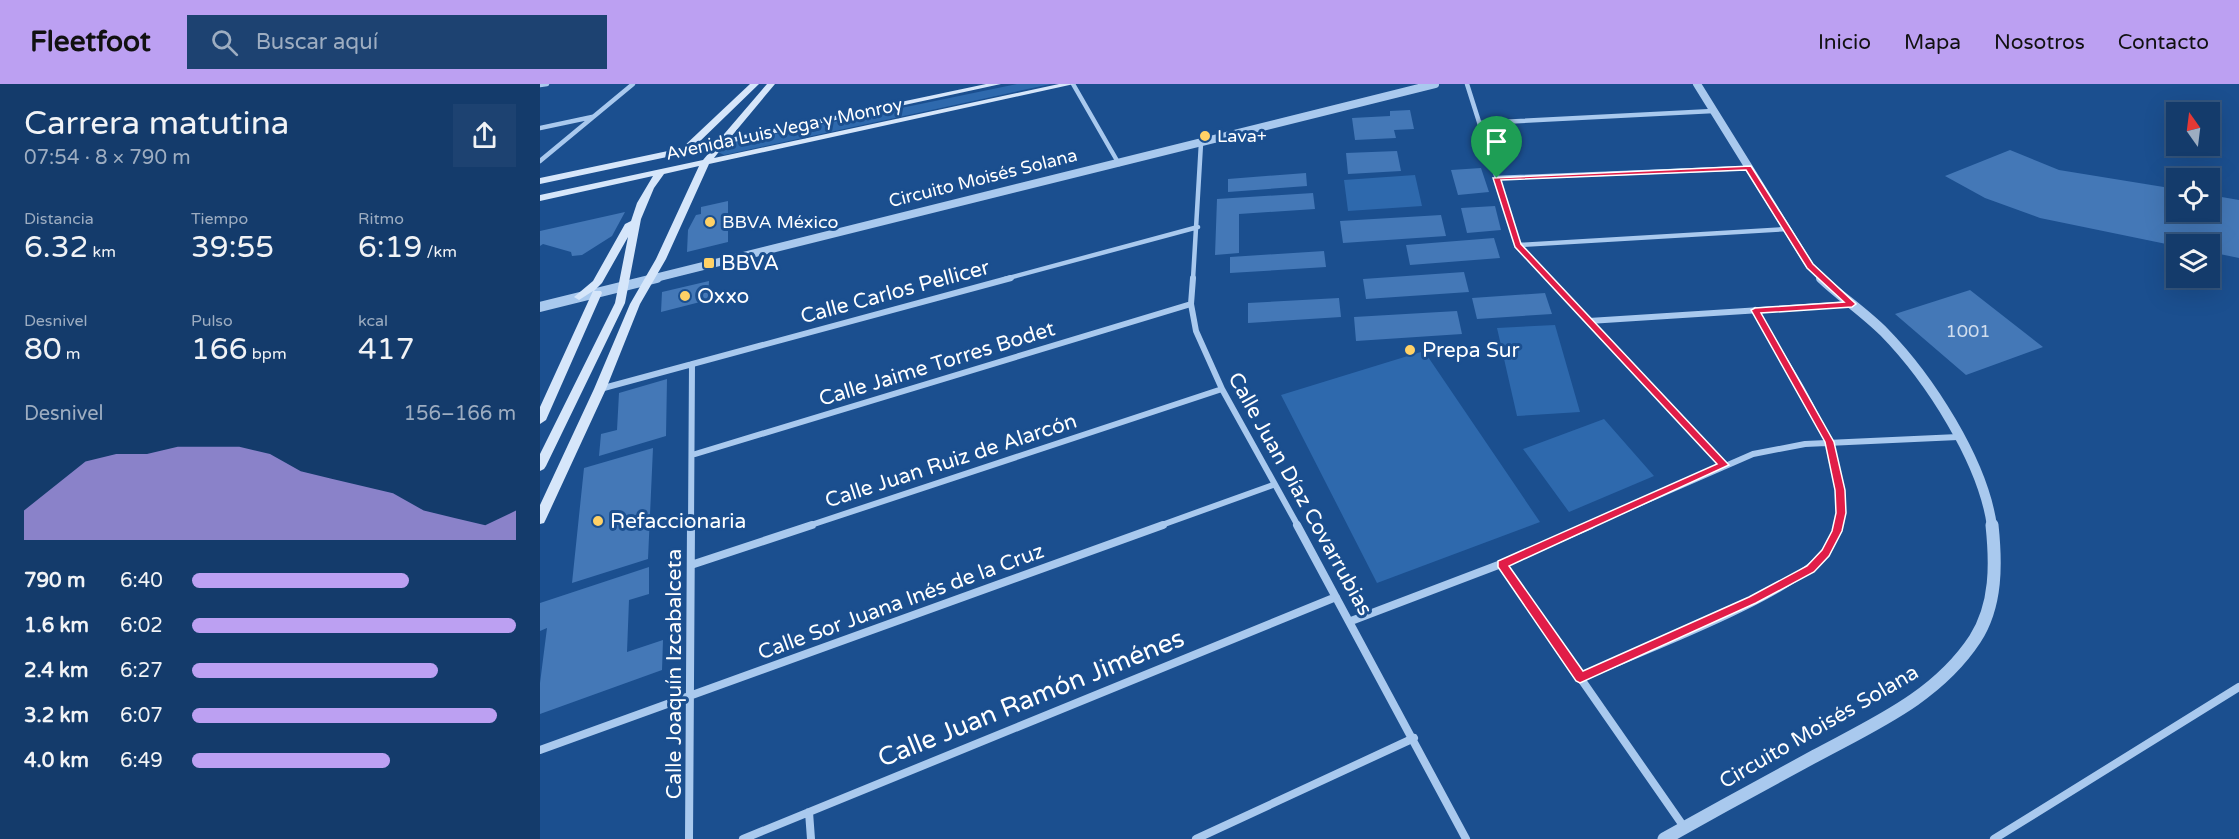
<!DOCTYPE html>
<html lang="es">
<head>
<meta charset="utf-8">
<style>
  :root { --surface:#143b6b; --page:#1d4271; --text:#f1f3f6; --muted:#9dadc1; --line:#33557e; --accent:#bca0f2 }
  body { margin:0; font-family:"Varela Round",sans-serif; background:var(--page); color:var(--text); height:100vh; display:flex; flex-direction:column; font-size:22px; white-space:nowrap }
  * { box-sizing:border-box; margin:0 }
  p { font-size:20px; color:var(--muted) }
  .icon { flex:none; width:33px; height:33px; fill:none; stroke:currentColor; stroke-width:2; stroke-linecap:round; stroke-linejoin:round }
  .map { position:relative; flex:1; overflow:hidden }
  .panel { display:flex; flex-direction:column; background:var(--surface); width:540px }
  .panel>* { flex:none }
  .needle { width:39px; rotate:346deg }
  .buttons { position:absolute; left:1626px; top:18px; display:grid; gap:12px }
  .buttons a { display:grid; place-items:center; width:54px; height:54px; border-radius:0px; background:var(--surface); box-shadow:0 6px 24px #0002,0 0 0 2px var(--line); font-size:30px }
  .pin { position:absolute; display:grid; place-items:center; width:51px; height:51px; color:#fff; margin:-62px -26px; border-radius:50% 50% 50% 0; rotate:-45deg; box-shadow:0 0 6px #0007 }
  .pin .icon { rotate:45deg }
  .round { display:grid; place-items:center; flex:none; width:63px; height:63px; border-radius:0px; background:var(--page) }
  .summary { display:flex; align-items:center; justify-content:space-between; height:102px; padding:0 24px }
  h1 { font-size:33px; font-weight:600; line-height:45px }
  .stats { display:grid; grid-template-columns:repeat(3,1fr); gap:9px; height:102px; padding:6px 24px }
  .stats div { display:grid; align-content:center }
  .stats b { font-size:30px; font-weight:600 }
  .stats small { font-size:16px; font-weight:400 }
  .stats p { font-size:16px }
  .chart { height:168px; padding:12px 24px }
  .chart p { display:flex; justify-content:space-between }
  .chart svg { width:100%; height:108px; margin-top:6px; fill:var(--accent); opacity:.7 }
  ul { padding:0 24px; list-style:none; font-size:20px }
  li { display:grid; grid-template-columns:96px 72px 1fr; align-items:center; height:45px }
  li i { height:15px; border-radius:8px; background:var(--accent) }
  header { display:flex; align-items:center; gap:36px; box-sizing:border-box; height:84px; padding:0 30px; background:var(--accent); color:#111 }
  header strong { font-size:28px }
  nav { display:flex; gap:33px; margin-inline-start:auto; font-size:21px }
  .search { width:420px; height:54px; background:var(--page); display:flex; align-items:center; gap:15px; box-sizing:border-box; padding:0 21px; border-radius:0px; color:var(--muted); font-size:22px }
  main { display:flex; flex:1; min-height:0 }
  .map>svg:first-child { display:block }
  .green { fill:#2e69ad }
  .building { fill:#4478b7 }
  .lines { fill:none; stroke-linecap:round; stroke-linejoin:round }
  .minor-far2 { stroke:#a9c9ee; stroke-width:4.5 }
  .minor-far1 { stroke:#a9c9ee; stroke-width:6 }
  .minor { stroke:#a9c9ee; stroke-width:8 }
  .tertiary-far2 { stroke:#a9c9ee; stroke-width:8 }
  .tertiary-far1 { stroke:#a9c9ee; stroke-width:10 }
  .tertiary { stroke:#a9c9ee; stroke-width:13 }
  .secondary { fill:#d6e6fa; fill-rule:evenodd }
  .route { fill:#e11d48; stroke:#fff; stroke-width:1.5; fill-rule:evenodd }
  .poi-dot { fill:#ffd166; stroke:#1b4f8f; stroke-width:2 }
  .labels { text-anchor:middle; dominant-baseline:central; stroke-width:6; stroke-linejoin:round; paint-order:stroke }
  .far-street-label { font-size:18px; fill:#fff; stroke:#1b4f8f }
  .far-poi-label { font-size:18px; fill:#fff; stroke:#1b4f8f; text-anchor:start }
  .number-label { font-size:18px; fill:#d0dded }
  .poi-label { font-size:21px; fill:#fff; stroke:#1b4f8f; text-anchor:start }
  .street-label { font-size:21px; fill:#fff; stroke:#1b4f8f }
  .near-street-label { font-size:26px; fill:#fff; stroke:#1b4f8f }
</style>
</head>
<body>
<header>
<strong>Fleetfoot</strong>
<div class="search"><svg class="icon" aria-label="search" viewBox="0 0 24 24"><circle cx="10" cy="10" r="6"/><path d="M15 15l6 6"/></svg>Buscar aquí</div>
<nav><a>Inicio</a><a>Mapa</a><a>Nosotros</a><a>Contacto</a></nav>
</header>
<main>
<section class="panel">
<div class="summary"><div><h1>Carrera matutina</h1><p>07:54 · 8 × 790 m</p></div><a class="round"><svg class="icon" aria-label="share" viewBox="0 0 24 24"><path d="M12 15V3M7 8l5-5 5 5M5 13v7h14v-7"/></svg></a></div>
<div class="stats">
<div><p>Distancia</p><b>6.32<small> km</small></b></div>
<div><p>Tiempo</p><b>39:55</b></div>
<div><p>Ritmo</p><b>6:19<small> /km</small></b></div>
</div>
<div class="stats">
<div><p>Desnivel</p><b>80<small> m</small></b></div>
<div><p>Pulso</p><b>166<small> bpm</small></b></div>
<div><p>kcal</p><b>417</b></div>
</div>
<div class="chart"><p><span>Desnivel</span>156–166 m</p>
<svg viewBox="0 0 160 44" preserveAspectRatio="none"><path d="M0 44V32L10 22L20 12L30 9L40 9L50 6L60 6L70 6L80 9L90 16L100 19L110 22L120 25L130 32L140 35L150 38L160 32V44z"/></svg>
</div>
<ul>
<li><b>790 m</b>6:40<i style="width:67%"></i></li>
<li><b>1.6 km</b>6:02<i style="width:100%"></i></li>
<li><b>2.4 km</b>6:27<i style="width:76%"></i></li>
<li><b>3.2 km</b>6:07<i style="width:94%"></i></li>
<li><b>4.0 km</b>6:49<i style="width:61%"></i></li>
</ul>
</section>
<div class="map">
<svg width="1699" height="755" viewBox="0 0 1699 755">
  <rect width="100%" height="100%" fill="#1b4f8f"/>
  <path class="green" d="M477,0h34l-327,71 -6,-3 2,-5 7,-3z
    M875,91l7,31 -74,5 -4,-31z
    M1015,241l25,87 -63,4 -20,-88z
    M884,267l116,171 -163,61 -96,-188z
    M1064,335l50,57 -85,36 -46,-63z"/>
  <path class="building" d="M870,26l4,19 -20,1 2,8 -41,2 -3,-22 38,-2v-5z
    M1470,66l49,20 117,19v23h34v-17l29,5v58l-29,-6v-8l-34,2 -136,-28 -55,-20 -40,-22z
    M857,67l4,20 -53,3 -2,-21z
    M941,84l8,24 -31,3 -7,-25z
    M766,89l1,13 -79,6v-13z
    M773,109l2,16 -76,5v39l-24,2 2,-56z
    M188,117v41l-41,10 1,-22 8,-15 5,-1v-7z
    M955,122l6,24 -34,3 -6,-25z
    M85,128l-13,24 -30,19 -10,1 -1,-4 -28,-8 -3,2v-15z
    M901,131l5,21 -103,7 -3,-22z
    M954,154l6,20 -90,7 -4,-20z
    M784,167l2,16 -96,6v-16z
    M924,188l5,20 -103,7 -3,-20z
    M169,197l-1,19 -47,12 1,-20z
    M1430,206l73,57 -77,28 -71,-61z
    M1005,209l7,21 -75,5 -5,-21z
    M799,214l2,19 -93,6v-20z
    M917,227l5,23 -106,7 -2,-24z
    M127,295l-1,57 -67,20 2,-22 16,-4 2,-37z
    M113,364l-5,111 -76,24 12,-115z
    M109,483v27l-20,6 -2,52 36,-12 -1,30 -122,44v-31l7,-55 -7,3v-28z"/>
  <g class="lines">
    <path class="minor-far2" d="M533,0l46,80
      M927,0l51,161 32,34
      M0,1l7,-1
      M940,39l233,-12
      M0,44l52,-11
      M0,77l93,-77
      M957,94l251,-10
      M978,161l269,-16
      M465,195l193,-52
      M653,195l8,-136"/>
    <path class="minor-far1" d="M653,194l-2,26 5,27 26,58 76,137
      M1009,194l175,188
      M1215,226c35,64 98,141 82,216
      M1049,237l263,-17
      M60,305l411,-111
      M152,371l499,-151
      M151,442l1,-162
      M268,442l414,-137
      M619,442l114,-41
      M1048,442l165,-72 52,-10 153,-7"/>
    <path class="minor" d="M757,441l169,314
      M961,480l183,263
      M151,481l121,-40
      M811,537l150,-57 90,-39
      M1040,594c54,-24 217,-84 247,-128 6,-7 8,-17 11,-25
      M0,666l623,-225
      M269,728l2,27
      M149,755l2,-314
      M203,755l593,-242
      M656,755l218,-101
      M1454,755l245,-152"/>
    <path class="tertiary-far2" d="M1157,0l113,182 13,13
      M111,195l784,-195"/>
    <path class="tertiary-far1" d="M1281,194c20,19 43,34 63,54 45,46 99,129 108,194
      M0,223l117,-29"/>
    <path class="tertiary" d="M1124,755c50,-28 101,-56 151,-83 59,-32 122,-59 160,-117 22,-34 21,-76 17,-114"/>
    <path class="secondary" d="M210,0h9l-64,62 24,-6 48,-56h8l-45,54 256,-54h15l-276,60 -11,14 345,-74h15l-365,80 -43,95 -26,45 -34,85 -60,130 -2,4 -4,1v-19l54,-116 36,-85 26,-45 43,-93 -35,8 -10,14 -13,31 -16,84 -79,163 -2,3 -4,2v-17l75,-151 13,-66 -26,46 -8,8h7l1,2 -56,127 -6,4v-17l53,-116 -14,9 -5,-3 19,-16 32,-57 6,-3 6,-18 16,-27 -113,25v-6l163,-35 11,-13 -174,37v-6l142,-30z"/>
  </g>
  <path class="route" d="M1211,82l62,98 43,40 -4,3 -91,6 73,129 11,48 1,23 -4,18 -13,25 -15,16 -58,31 -176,80 -4,-2 -78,-114v-6l219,-97 -202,-217 -22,-69zM1206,86l61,98 37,34 -89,6 -4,2 74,132 10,48 1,23 -4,18 -10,19 -15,16 -58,31 -166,74 -74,-105 220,-101 -208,-221 -20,-64z"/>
  <g class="poi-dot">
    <circle cx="665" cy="52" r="6"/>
    <circle cx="170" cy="138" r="6"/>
    <rect x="163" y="173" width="12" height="12" rx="3"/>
    <circle cx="145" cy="212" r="6"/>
    <circle cx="870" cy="266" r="6"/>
    <circle cx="58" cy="437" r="6"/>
  </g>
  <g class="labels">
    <g class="far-street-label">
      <text transform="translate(244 45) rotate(-12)">Avenida Luis Vega y Monroy</text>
      <text transform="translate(443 94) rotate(-14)">Circuito Moisés Solana</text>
    </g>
    <g class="far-poi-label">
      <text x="677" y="52">Lava+</text>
      <text x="182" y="138">BBVA México</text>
    </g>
    <g class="number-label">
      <text x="1428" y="247">1001</text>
    </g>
    <g class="poi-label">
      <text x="181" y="179">BBVA</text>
      <text x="157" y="212">Oxxo</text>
      <text x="882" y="266">Prepa Sur</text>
      <text x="70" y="437">Refaccionaria</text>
    </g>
    <g class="street-label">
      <text transform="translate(355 208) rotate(-15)">Calle Carlos Pellicer</text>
      <text transform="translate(397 280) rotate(-17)">Calle Jaime Torres Bodet</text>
      <text transform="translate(411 377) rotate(-18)">Calle Juan Ruiz de Alarcón</text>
      <text transform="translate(760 410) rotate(61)">Calle Juan Díaz Covarrubias</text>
      <text transform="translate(361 518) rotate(-20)">Calle Sor Juana Inés de la Cruz</text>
      <text transform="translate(134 590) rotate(-90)">Calle Joaquín Izcabalceta</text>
      <text transform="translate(1279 643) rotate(-30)">Circuito Moisés Solana</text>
    </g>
    <g class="near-street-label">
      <text transform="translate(491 614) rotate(-22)">Calle Juan Ramón Jiménes</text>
    </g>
  </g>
</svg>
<div class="buttons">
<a><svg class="needle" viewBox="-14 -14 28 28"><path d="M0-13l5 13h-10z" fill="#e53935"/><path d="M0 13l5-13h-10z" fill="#9dadc1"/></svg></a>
<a><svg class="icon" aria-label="locate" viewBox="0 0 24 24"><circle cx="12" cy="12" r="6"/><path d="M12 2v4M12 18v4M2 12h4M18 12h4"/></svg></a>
<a><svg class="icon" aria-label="layers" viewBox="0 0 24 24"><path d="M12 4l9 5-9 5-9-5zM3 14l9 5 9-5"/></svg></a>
</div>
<div class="pin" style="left:957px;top:94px;background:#1e9e55"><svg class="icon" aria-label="arrive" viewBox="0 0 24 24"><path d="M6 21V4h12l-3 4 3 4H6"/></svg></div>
</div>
</main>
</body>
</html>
